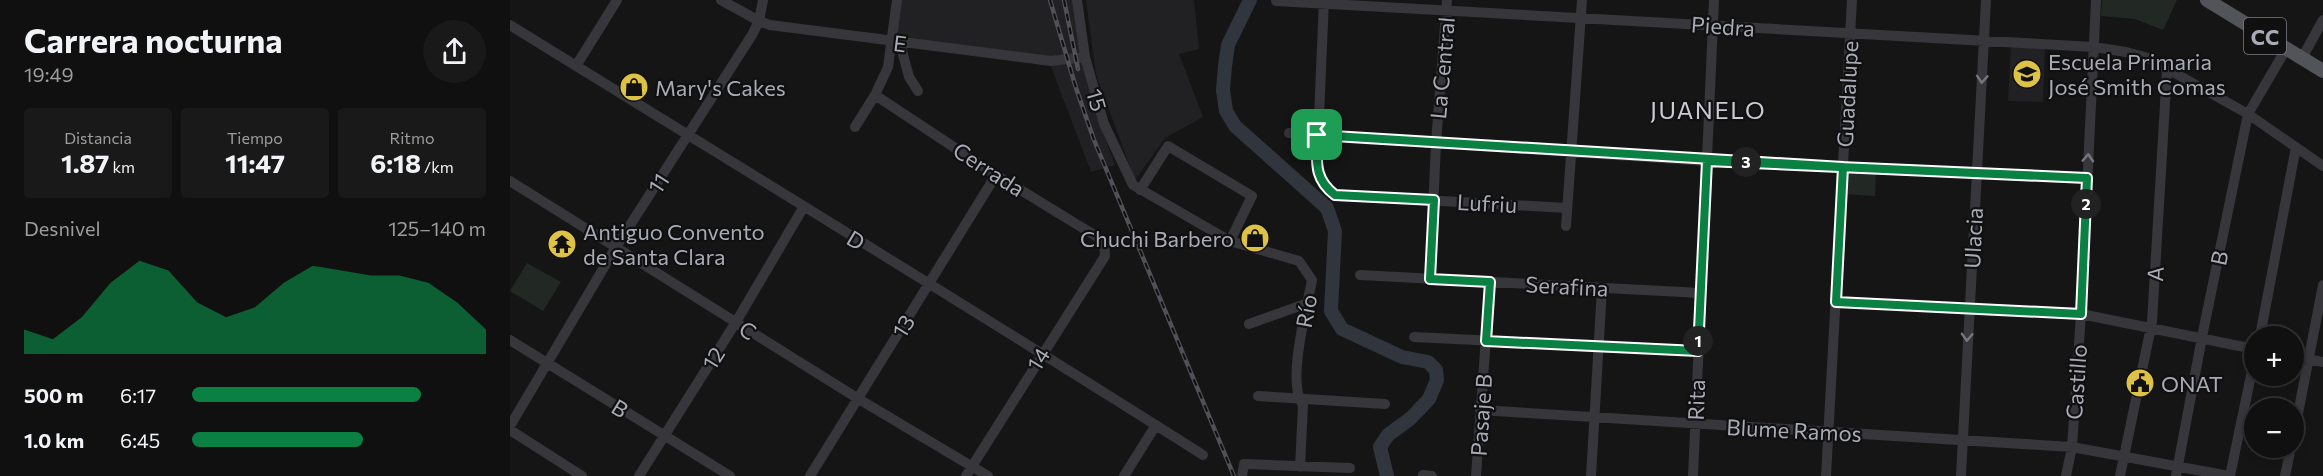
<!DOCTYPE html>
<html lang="es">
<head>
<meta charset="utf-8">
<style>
  :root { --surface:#101010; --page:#191919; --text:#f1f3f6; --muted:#9c9d9f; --line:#303030; --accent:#0b8043 }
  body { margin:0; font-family:Commissioner,sans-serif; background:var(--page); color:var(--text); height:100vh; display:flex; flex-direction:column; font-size:22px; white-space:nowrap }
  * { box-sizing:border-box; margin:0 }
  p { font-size:20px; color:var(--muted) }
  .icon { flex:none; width:33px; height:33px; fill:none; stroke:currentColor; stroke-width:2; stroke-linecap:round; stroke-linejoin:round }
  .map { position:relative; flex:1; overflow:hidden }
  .drawer { display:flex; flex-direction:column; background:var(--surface); width:510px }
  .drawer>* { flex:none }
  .controls { position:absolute; left:1734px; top:326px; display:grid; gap:12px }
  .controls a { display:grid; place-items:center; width:60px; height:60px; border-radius:50%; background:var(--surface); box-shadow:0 3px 9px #0003,0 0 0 2px var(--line); font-size:30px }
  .pin { position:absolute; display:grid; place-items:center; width:51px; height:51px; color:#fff; margin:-26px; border-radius:12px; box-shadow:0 3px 9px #0006 }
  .km { position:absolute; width:30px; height:30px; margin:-15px; border-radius:50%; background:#222; color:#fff; font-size:16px; line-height:30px; text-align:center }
  .round { display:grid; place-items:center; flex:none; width:63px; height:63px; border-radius:32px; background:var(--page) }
  .summary { display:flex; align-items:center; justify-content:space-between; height:102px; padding:0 24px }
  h1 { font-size:33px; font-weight:700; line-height:45px }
  .metrics { display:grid; grid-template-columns:repeat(3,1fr); gap:9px; height:102px; padding:6px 24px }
  .metrics div { display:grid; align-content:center; border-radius:6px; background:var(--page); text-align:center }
  .metrics b { font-size:26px; font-weight:700 }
  .metrics small { font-size:16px; font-weight:400 }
  .metrics p { font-size:16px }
  .chart { height:168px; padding:12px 24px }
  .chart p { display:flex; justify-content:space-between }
  .chart svg { width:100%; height:108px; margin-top:6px; fill:var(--accent); opacity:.7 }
  ul { padding:0 24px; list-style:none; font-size:20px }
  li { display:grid; grid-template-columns:96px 72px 1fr; align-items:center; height:45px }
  li i { height:15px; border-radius:8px; background:var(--accent) }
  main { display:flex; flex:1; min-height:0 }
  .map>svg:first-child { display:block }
  .built { fill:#212123 }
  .green { fill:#222823 }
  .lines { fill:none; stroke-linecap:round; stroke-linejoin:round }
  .river { stroke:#30353e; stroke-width:14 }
  .minor { stroke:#36363b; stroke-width:10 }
  .major { stroke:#53535a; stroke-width:14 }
  .rail-casing { stroke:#505056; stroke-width:4.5 }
  .rail { stroke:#101011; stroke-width:2; stroke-dasharray:7; stroke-linecap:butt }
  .oneway { stroke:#75767e }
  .route-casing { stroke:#fff; stroke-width:12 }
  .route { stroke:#0b8043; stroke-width:8 }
  .labels { text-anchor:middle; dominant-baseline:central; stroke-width:4.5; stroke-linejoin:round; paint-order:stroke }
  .shield { fill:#101011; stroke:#7a7c84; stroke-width:1.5 }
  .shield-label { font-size:21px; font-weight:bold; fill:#a8aab5 }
  .street-label { font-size:22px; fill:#a8aab5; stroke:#101011 }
  .poi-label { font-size:22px; fill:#a8aab5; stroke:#101011; text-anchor:start }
  .neighbourhood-label { font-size:24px; letter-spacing:1.5px; fill:#c9cad2; stroke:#101011 }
</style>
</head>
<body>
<main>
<section class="drawer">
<div class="summary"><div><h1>Carrera nocturna</h1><p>19:49</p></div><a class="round"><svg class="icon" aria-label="share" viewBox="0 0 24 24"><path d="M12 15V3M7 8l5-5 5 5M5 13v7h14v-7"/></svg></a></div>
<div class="metrics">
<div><p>Distancia</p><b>1.87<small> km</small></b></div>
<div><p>Tiempo</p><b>11:47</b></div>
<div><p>Ritmo</p><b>6:18<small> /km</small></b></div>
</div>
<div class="chart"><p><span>Desnivel</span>125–140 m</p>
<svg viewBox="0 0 160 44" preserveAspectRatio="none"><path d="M0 44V34L10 38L20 29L30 15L40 6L50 10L60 23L70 29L80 25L90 15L100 8L110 10L120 12L130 12L140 15L150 23L160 34V44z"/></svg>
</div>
<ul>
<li><b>500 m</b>6:17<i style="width:78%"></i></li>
<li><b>1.0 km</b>6:45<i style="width:58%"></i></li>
</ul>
</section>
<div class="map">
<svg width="1813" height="476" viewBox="0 0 1813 476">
  <rect width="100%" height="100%" fill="#151516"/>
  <path class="built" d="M391,0h172l7,54 15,58 20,53 -24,7 -44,-116 -152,-18z
    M576,0h108l5,49 -20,5 24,63 -38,21 -30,42 -39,-105z
    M1501,45l34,2 -2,55 -35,-1z"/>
  <path class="green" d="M1592,0h75l-14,30 -28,-11 -34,-3z
    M1336,170l30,2 -1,24 -31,-2z
    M17,263l34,19 -18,29 -33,-20z"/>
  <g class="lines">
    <path class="river" d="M740,0l-22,45 -3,21 -2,24 3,21 9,15 92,82 8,23 -4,80 11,18 60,28 26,5 8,8 1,10 -8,19 -18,19 -23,17 -8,12 7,29"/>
    <path class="minor" d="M211,0l38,21 11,4 281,36 34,-4
      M567,0l8,57 19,67 29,61 97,56 69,20 13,19c-5,28 -26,103 -9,125l-3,62
      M814,0l-7,163c2,16 6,23 18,32l232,13
      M766,1l818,46 32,5 22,6 100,56 75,52
      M0,25c231,143 463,284 693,430
      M390,43l9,34 9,14
      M1792,58l21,-38
      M66,66l41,-66
      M365,95l121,80 108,66 1,15 -139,220
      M345,127l20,-32 13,-28 9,-67
      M779,133l418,28 380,18
      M0,181l347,217 131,78
      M630,190l28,-44 84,50 -22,45
      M1056,226l16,-226
      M850,275l341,18
      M920,279l6,-136 11,-143
      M1326,302l245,12 173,35
      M739,324l59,-21
      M1750,336l36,-189
      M904,337l284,14
      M0,340l220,136
      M1784,356l29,6
      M748,396l127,8
      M970,410l592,37 157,29
      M0,426l106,-179 136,-212 7,-14 4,-21
      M0,430l72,46
      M1784,434l29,-149
      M913,475l9,1
      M129,476l97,-154 67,-114
      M300,476l186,-301
      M614,476l32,-51
      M732,476l2,-12 106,4
      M966,476l14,-194
      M1081,476l11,-188
      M1183,476l21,-476
      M1316,476l26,-476
      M1451,476l25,-476
      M1556,476l6,-29 9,-133 15,-314
      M1610,476l32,-154 15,-252
      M1666,476l27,-144 45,-218 38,-65
      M1720,476l24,-115
      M1775,476l6,-29"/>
    <path class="major" d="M1697,0l116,71"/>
    <g class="rail-casing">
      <path id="rail" d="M540,0l26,88 18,52 140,336
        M554,0l14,69"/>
    </g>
    <use href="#rail" class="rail"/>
  </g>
  <defs><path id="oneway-chevron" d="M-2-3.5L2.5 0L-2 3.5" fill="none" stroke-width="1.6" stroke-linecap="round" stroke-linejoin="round" transform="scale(1.5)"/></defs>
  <g class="oneway">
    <use href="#oneway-chevron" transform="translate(1472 79) rotate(94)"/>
    <use href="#oneway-chevron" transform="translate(1578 158) rotate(-87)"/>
    <use href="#oneway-chevron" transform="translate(1457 337) rotate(92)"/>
  </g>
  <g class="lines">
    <g class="route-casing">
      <path id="route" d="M807,135c0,26 -4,43 18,60l99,5 -4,79 60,3 -4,59 212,10 9,-190 380,17 -6,136 -245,-12 7,-135 -526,-32"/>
    </g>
    <use href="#route" class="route"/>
  </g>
  <defs>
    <g id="school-disc" transform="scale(1.5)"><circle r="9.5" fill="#ddc246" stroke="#101011"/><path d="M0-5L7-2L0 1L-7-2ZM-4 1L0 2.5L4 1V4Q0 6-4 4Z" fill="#111"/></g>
    <g id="shop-disc" transform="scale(1.5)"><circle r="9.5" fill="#ddc246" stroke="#101011"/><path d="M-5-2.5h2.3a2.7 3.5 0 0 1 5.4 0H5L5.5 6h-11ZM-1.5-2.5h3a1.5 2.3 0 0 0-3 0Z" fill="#111"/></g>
    <g id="temple-disc" transform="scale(1.5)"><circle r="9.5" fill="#ddc246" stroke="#101011"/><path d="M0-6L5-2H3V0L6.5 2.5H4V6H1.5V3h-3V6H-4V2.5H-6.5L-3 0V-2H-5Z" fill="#111"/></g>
    <g id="civic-disc" transform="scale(1.5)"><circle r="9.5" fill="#ddc246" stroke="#101011"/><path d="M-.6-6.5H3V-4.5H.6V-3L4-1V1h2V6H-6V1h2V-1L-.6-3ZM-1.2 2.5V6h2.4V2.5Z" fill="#111"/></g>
  </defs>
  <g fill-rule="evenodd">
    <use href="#school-disc" x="1517" y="74"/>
    <use href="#shop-disc" x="124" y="87"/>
    <use href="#shop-disc" x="745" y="238"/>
    <use href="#temple-disc" x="52" y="244"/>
    <use href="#civic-disc" x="1630" y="383"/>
  </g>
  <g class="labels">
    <rect class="shield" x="1734" y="18" width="42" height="36" rx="4.5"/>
    <g class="shield-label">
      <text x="1755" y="36">CC</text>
    </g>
    <g class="street-label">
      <text transform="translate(1213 26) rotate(4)">Piedra</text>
      <text transform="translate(390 43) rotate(7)">E</text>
      <text transform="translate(932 68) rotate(-85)">La Central</text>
      <text transform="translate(1337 94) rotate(-87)">Guadalupe</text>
      <text transform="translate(587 100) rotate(74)">15</text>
      <text transform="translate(479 169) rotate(33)">Cerrada</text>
      <text transform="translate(148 183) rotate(-57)">11</text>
      <text transform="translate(977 203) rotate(3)">Lufriu</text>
      <text transform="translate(1463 238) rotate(-87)">Ulacia</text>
      <text transform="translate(346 240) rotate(31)">D</text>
      <text transform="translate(1709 258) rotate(-78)">B</text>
      <text transform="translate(1645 274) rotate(-87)">A</text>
      <text transform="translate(1057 286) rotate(3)">Serafina</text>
      <text transform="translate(796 311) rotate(-79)">Río</text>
      <text transform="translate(393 326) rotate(-58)">13</text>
      <text transform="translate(238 330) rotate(32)">C</text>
      <text transform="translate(203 358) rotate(-58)">12</text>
      <text transform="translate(528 359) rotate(-58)">14</text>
      <text transform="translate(1566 382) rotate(-86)">Castillo</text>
      <text transform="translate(1186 400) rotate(-88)">Rita</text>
      <text transform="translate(110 408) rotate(32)">B</text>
      <text transform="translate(971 415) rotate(-86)">Pasaje B</text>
      <text transform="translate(1284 430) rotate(3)">Blume Ramos</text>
    </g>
    <g class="poi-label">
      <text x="1538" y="61">Escuela Primaria<tspan x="1538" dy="25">José Smith Comas</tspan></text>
      <text x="145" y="87">Mary's Cakes</text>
      <text x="73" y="231">Antiguo Convento<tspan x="73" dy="25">de Santa Clara</tspan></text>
      <text x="724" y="238" text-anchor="end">Chuchi Barbero</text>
      <text x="1651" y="383">ONAT</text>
    </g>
    <g class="neighbourhood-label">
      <text x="1198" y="109">JUANELO</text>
    </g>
  </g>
</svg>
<div class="controls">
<a>+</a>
<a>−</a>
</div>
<div class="pin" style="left:807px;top:135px;background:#1e9e55"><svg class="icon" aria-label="arrive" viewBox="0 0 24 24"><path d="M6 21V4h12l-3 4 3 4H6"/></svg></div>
<b class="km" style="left:1188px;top:341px">1</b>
<b class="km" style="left:1576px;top:204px">2</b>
<b class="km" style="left:1236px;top:162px">3</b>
</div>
</main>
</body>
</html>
